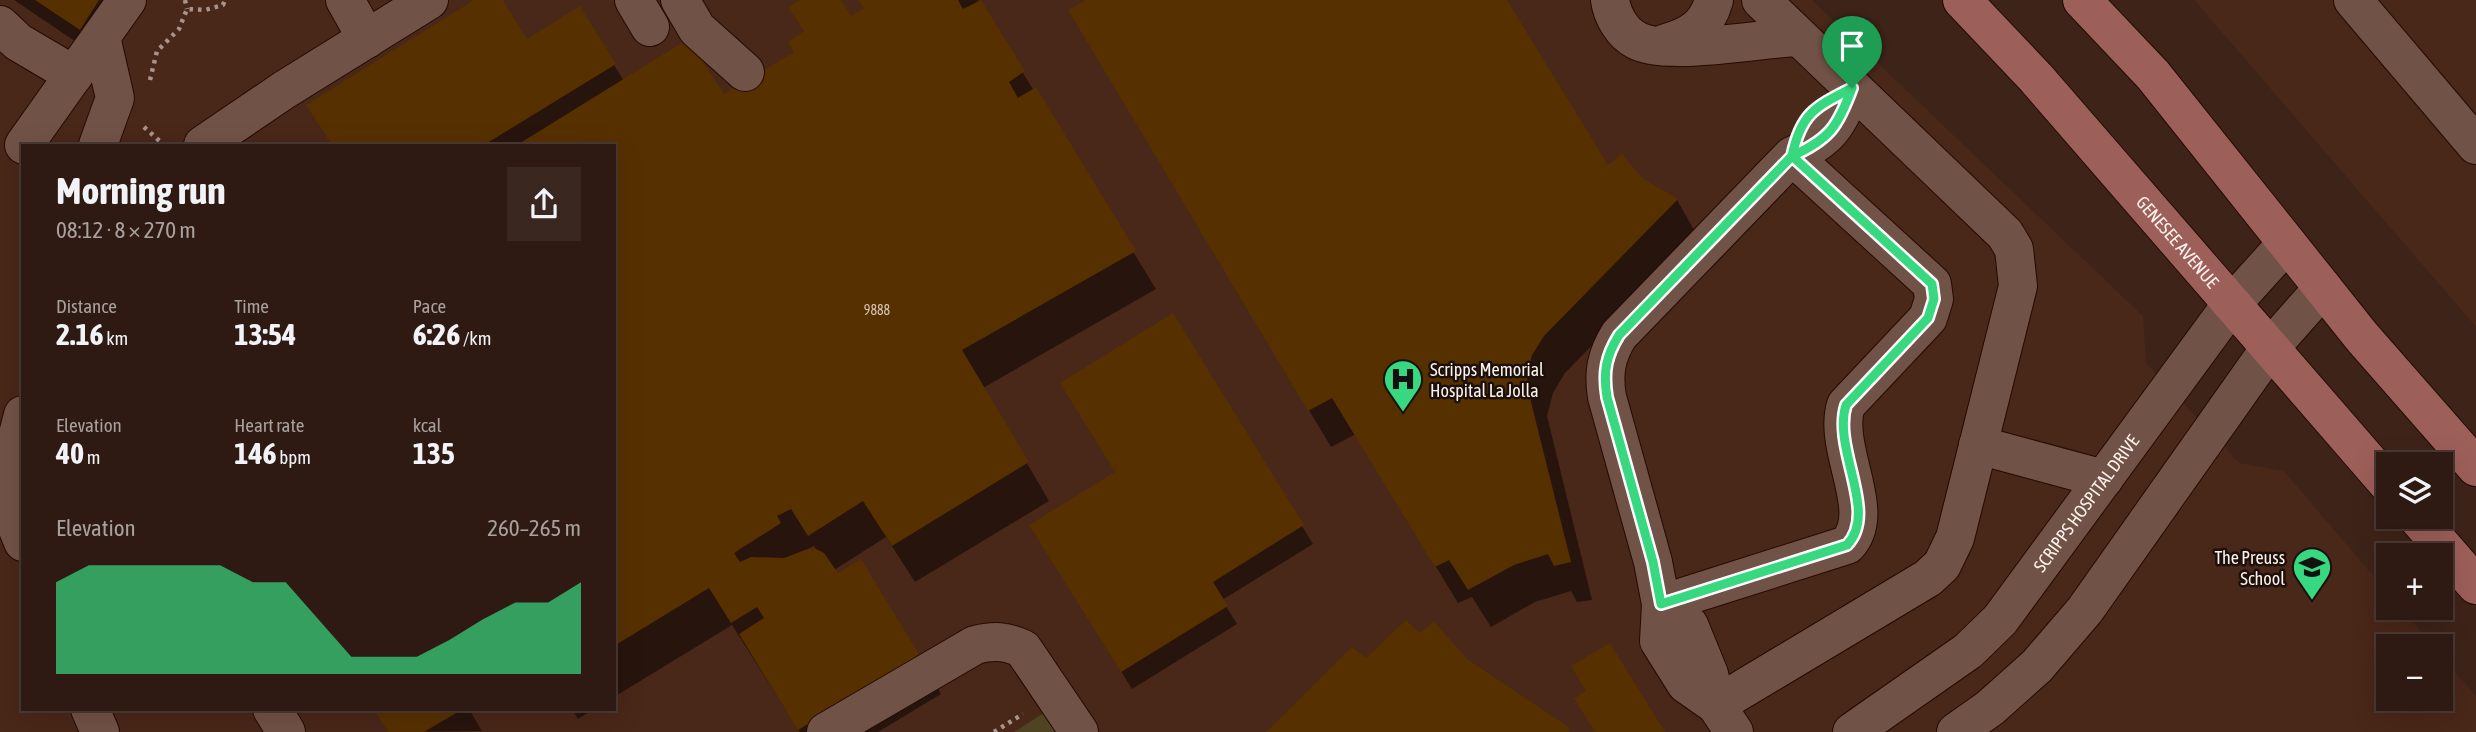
<!DOCTYPE html>
<html lang="en">
<head>
<meta charset="utf-8">
<style>
  :root { --surface:#2e1a12; --page:#3a2720; --text:#f1f3f6; --muted:#a7a19f; --line:#493832; --accent:#38d880 }
  body { margin:0; font-family:"Asap Condensed",sans-serif; background:var(--page); color:var(--text); height:100vh; display:flex; flex-direction:column; font-size:26px; white-space:nowrap }
  * { box-sizing:border-box; margin:0 }
  p { font-size:23px; color:var(--muted) }
  .icon { flex:none; width:38px; height:38px; fill:none; stroke:currentColor; stroke-width:2; stroke-linecap:round; stroke-linejoin:round }
  .map { position:relative; flex:1; overflow:hidden }
  .details { position:absolute; left:21px; top:144px; width:595px; height:567px; display:flex; flex-direction:column; background:var(--surface); border-radius:0px; box-shadow:0 7px 28px #0002,0 0 0 2px var(--line) }
  .details>* { flex:none }
  .buttons { position:absolute; left:2376px; top:452px; display:grid; gap:14px }
  .buttons a { display:grid; place-items:center; width:77px; height:77px; border-radius:0px; background:var(--surface); box-shadow:0 7px 28px #0002,0 0 0 2px var(--line); font-size:35px }
  .pin { position:absolute; display:grid; place-items:center; width:60px; height:60px; color:#fff; margin:-72px -30px; border-radius:50% 50% 50% 0; rotate:-45deg; box-shadow:0 0 7px #0007 }
  .pin .icon { rotate:45deg }
  .round { display:grid; place-items:center; flex:none; width:74px; height:74px; border-radius:0px; background:var(--page) }
  .headline { display:flex; align-items:center; justify-content:space-between; height:119px; padding:0 35px }
  h1 { font-size:38px; font-weight:700; line-height:52px }
  .figures { display:grid; grid-template-columns:repeat(3,1fr); gap:10px; height:119px; padding:7px 35px }
  .figures div { display:grid; align-content:center }
  .figures b { font-size:30px; font-weight:700 }
  .figures small { font-size:19px; font-weight:400 }
  .figures p { font-size:19px }
  .chart { height:196px; padding:14px 35px }
  .chart p { display:flex; justify-content:space-between }
  .chart svg { width:100%; height:126px; margin-top:7px; fill:var(--accent); opacity:.7 }
  .map>svg:first-child { display:block }
  .built { fill:#492719; fill-rule:evenodd }
  .green { fill:#514322 }
  .shadow { fill:#0007; fill-rule:evenodd }
  .building { fill:#573000 }
  .lines { fill:none; stroke-linecap:round; stroke-linejoin:round }
  .minor-casing { stroke:#240b03; stroke-width:40 }
  .major-casing { stroke:#240b03; stroke-width:40 }
  .path { stroke:#a7958d; stroke-width:4.5; stroke-dasharray:3.5 5; stroke-linecap:butt }
  .minor { stroke:#715246; stroke-width:38 }
  .major { stroke:#9d5f5a; stroke-width:38 }
  .route-casing { stroke:#fff; stroke-width:14 }
  .route { stroke:#38d880; stroke-width:9 }
  .labels { text-anchor:middle; dominant-baseline:central; stroke-width:5; stroke-linejoin:round; paint-order:stroke }
  .number-label { font-size:14px; fill:#d4c2b2 }
  .street-label { font-size:18px; fill:#fdf2ed; stroke:#1c100b }
  .poi-label { font-size:18px; fill:#fdf2ed; stroke:#1c100b; text-anchor:start }
</style>
</head>
<body>
<div class="map">
<svg width="2476" height="732" viewBox="0 0 2476 732">
  <rect width="100%" height="100%" fill="#3e2318"/>
  <path class="built" d="M0,0h1812l331,316 3,47 93,100 45,8 105,123v13h11l33,39h-44v52h52v-42l35,40v36h-2476zM23,145h591v564h-591z
    M2194,0h282v327z"/>
  <path class="green" d="M1047,711l13,21h-46z"/>
  <path class="shadow" d="M14,0h116l-36,54z
    M478,0h23l25,41 88,24 10,16 99,15 73,-43 9,-21 -2,-32h36l12,19 14,-9 -6,-10h119l178,289 -173,99 66,113 -134,81 -29,-45 -52,33 85,87 22,37 -63,38h-78l-68,-107 -118,72v-552h-282l-23,-40zM814,546l3,5h-14z
    M1089,0h417l101,167 33,13 37,20 21,37 -133,136 -12,20 -6,23 45,184 -15,2 -6,-11 -36,11 -44,25 -19,-30 -14,6 -102,-169 -25,13 -239,-399z
    M1172,316l141,228 -91,56 15,24 -105,65 -90,-146 75,-70z
    M375,709h94l13,22 -93,1z
    M572,709h22l-16,10z"/>
  <path class="building" d="M35,0h64l-19,30z
    M474,0h29l24,39 53,-33 36,58 -132,81h-152l-26,-40z
    M800,0h41l10,16 13,-7 -6,-9h100l5,9 18,-9 44,71 -16,11 9,16 18,-11 100,164 -174,99 67,112 -137,84 -29,-45 -55,35 -17,-27 -14,7 4,7 -47,30 6,9 11,-5 33,1 21,-8 11,-1 8,4 14,20 23,-14 59,97 -122,74 -59,-96 25,-16 -7,-11 -26,16 -22,-35 -95,58v-501h-97l171,-106 36,55 70,-42 -6,-10 16,-11 -16,-24z
    M1086,0h421l101,165 14,-11 20,24 36,21 -134,137 -12,19 -5,23 4,24 40,160 -17,4 -6,-12 -34,11 -46,25 -19,-30 -14,7 -103,-169 -24,13 -240,-401z
    M1173,313l131,212 -91,57 15,24 -107,66 -92,-147 86,-53 -55,-89z
    M1406,620l14,13 14,-12 33,38 103,69 -2,4h-302l86,-85 14,11z
    M1610,643l55,89h-70l-21,-34 12,-7 -15,-25z
    M374,709h89l-39,23h-36z"/>
  <g class="lines">
    <g class="minor-casing">
      <g id="minor">
        <path d="M345,0l22,39"/>
        <path d="M634,0l16,27"/>
        <path d="M680,0l17,29 48,43"/>
        <path d="M1610,0c2,15 12,33 26,40 30,17 125,-2 163,-3"/>
        <path d="M2353,0l123,145"/>
        <path d="M0,25l18,17 56,33"/>
        <path d="M1666,43c25,-7 41,-17 48,-43"/>
        <path d="M24,145l103,-145"/>
        <path d="M98,145l17,-47 -14,-61"/>
        <path d="M203,145l81,-55 145,-90"/>
        <path d="M1792,156l140,128 2,15 -6,19 -82,87c-14,44 33,107 1,140l-186,59 -8,-42 -46,-165c-4,-24 -1,-41 12,-62l173,-179c38,-17 46,-31 60,-68"/>
        <path d="M23,415l-20,77 20,50"/>
        <path d="M1978,445l126,34"/>
        <path d="M1661,604l-2,37 27,43 30,21"/>
        <path d="M1661,604l28,21 20,49 7,31"/>
        <path d="M90,709l10,23"/>
        <path d="M272,709l14,23"/>
        <path d="M826,732l149,-87c19,-5 31,-4 48,4l56,83"/>
        <path d="M1734,732l-18,-27 212,-127 14,-13 13,-27 63,-252 -4,-37 -9,-15 -244,-234"/>
        <path id="s1" d="M1852,732l116,-81 32,-31 231,-315 56,-62"/>
        <path d="M1956,732l34,-24 47,-42 48,-56 185,-262 53,-60"/>
      </g>
    </g>
    <g class="major-casing">
      <g id="major">
        <path id="s2" d="M1962,0l74,78 353,407"/>
        <path d="M2082,0l71,75 209,262 114,130"/>
        <path d="M2416,516l60,69"/>
      </g>
    </g>
    <path class="path" d="M185,0l2,9
      M150,80l7,-29 22,-22 8,-20 18,1 18,-5 2,-5
      M144,127l20,18
      M994,732l29,-18"/>
    <use href="#minor" class="minor"/>
    <use href="#major" class="major"/>
  </g>
  <g class="lines">
    <g class="route-casing">
      <path id="route" d="M1852,88c-14,38 -22,51 -60,68l-173,179c-13,21 -16,37 -12,62l46,165 8,42 186,-59c32,-33 -15,-96 -1,-140l82,-87 6,-19 -2,-15 -140,-128c9,-43 23,-49 60,-68"/>
    </g>
    <use href="#route" class="route"/>
  </g>
  <defs>
    <g id="hospital-pin" transform="scale(2.0125)"><path d="M0 17L-7.5 6A9.5 9.5 0 1 1 7.5 6Z" fill="#38d880" stroke="#1c100b"/><path d="M-5-5h3v3.5h4V-5h3V5h-3V1.5h-4V5h-3Z" fill="#111"/></g>
    <g id="school-pin" transform="scale(2.0125)"><path d="M0 17L-7.5 6A9.5 9.5 0 1 1 7.5 6Z" fill="#38d880" stroke="#1c100b"/><path d="M0-5L7-2L0 1L-7-2ZM-4 1L0 2.5L4 1V4Q0 6-4 4Z" fill="#111"/></g>
  </defs>
  <g fill-rule="evenodd">
    <use href="#hospital-pin" x="1403" y="379"/>
    <use href="#school-pin" x="2312" y="567"/>
  </g>
  <g class="labels">
    <g class="number-label">
      <text x="877" y="310">9888</text>
    </g>
    <g class="street-label">
      <text stroke="none"><textPath href="#s2" startOffset="324">GENESEE AVENUE</textPath></text>
      <text stroke="none"><textPath href="#s1" startOffset="331">SCRIPPS HOSPITAL DRIVE</textPath></text>
    </g>
    <g class="poi-label">
      <text x="1430" y="369">Scripps Memorial<tspan x="1430" dy="21">Hospital La Jolla</tspan></text>
      <text x="2285" y="557" text-anchor="end">The Preuss<tspan x="2285" dy="21">School</tspan></text>
    </g>
  </g>
</svg>
<div class="buttons">
<a><svg class="icon" aria-label="layers" viewBox="0 0 24 24"><path d="M12 4l9 5-9 5-9-5zM3 14l9 5 9-5"/></svg></a>
<a>+</a>
<a>−</a>
</div>
<div class="pin" style="left:1852px;top:88px;background:#1e9e55"><svg class="icon" aria-label="arrive" viewBox="0 0 24 24"><path d="M6 21V4h12l-3 4 3 4H6"/></svg></div>
<section class="details">
<div class="headline"><div><h1>Morning run</h1><p>08:12 · 8 × 270 m</p></div><a class="round"><svg class="icon" aria-label="share" viewBox="0 0 24 24"><path d="M12 15V3M7 8l5-5 5 5M5 13v7h14v-7"/></svg></a></div>
<div class="figures">
<div><p>Distance</p><b>2.16<small> km</small></b></div>
<div><p>Time</p><b>13:54</b></div>
<div><p>Pace</p><b>6:26<small> /km</small></b></div>
</div>
<div class="figures">
<div><p>Elevation</p><b>40<small> m</small></b></div>
<div><p>Heart rate</p><b>146<small> bpm</small></b></div>
<div><p>kcal</p><b>135</b></div>
</div>
<div class="chart"><p><span>Elevation</span>260–265 m</p>
<svg viewBox="0 0 160 44" preserveAspectRatio="none"><path d="M0 44V12L10 6L20 6L30 6L40 6L50 6L60 12L70 12L80 25L90 38L100 38L110 38L120 32L130 25L140 19L150 19L160 12V44z"/></svg>
</div>
</section>
</div>
</body>
</html>
